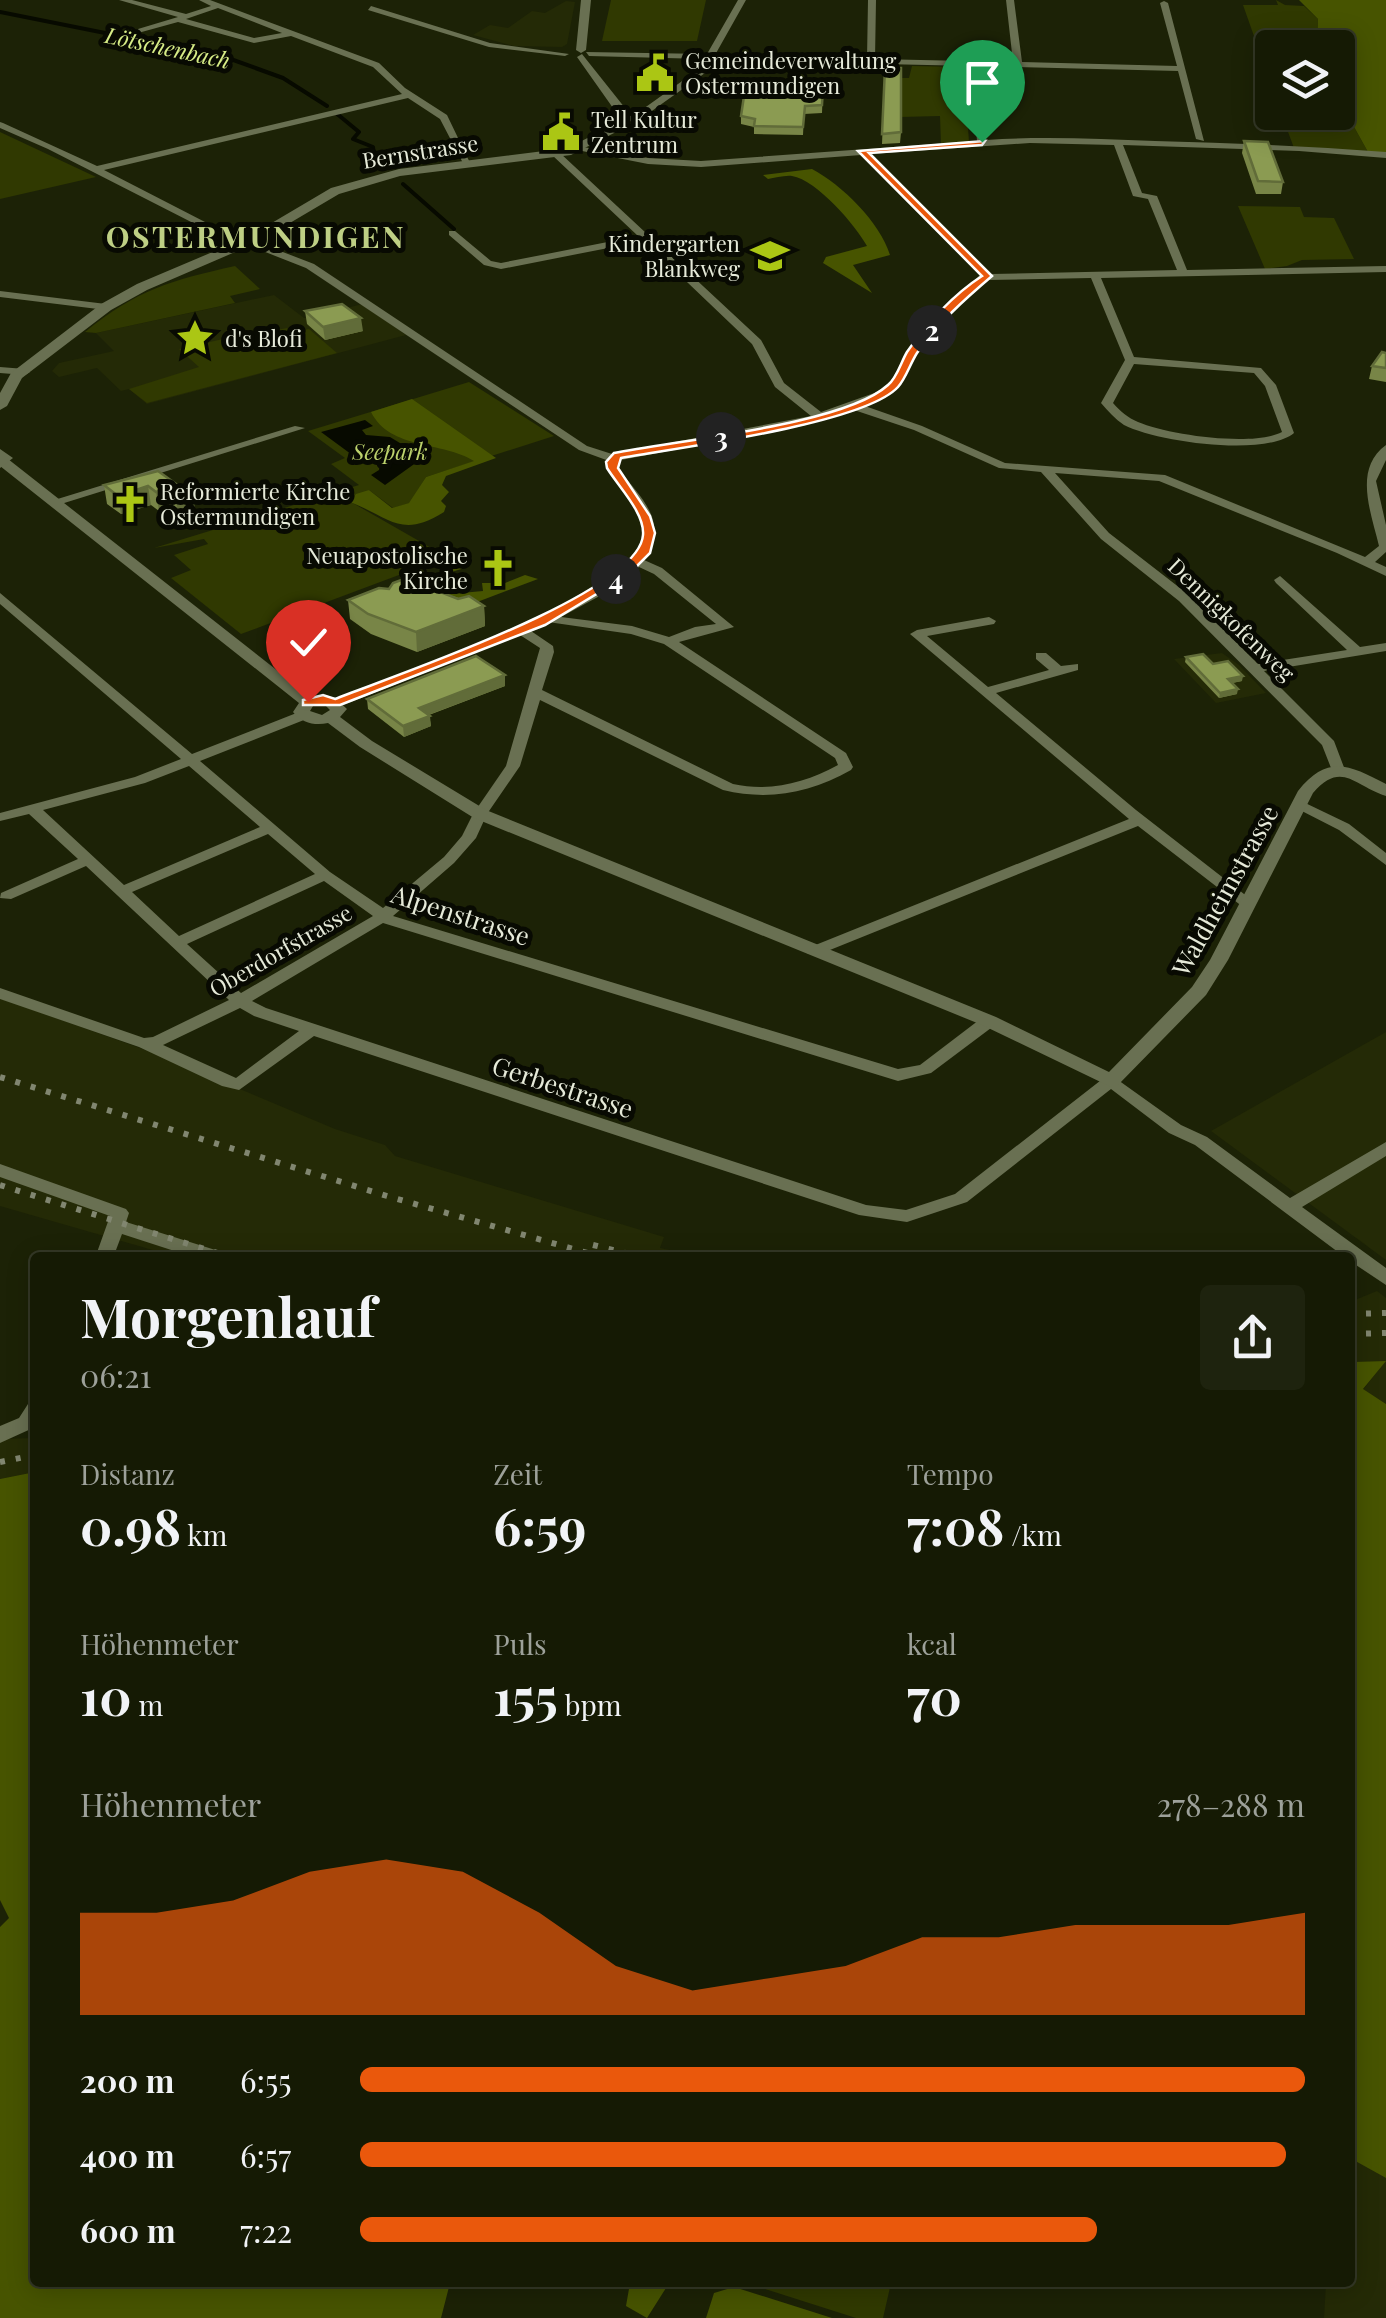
<!DOCTYPE html>
<html lang="de">
<head>
<meta charset="utf-8">
<style>
  :root { --surface:#151a04; --page:#1e230e; --text:#f1f3f6; --muted:#9da19a; --line:#343826; --accent:#ea580c }
  body { margin:0; font-family:"Playfair Display",serif; background:var(--page); color:var(--text); height:100vh; display:flex; flex-direction:column; font-size:38px; white-space:nowrap }
  * { box-sizing:border-box; margin:0 }
  p { font-size:32px; color:var(--muted) }
  .icon { flex:none; width:55px; height:55px; fill:none; stroke:currentColor; stroke-width:2; stroke-linecap:round; stroke-linejoin:round }
  .map { position:relative; flex:1; overflow:hidden }
  .panel { position:absolute; left:30px; top:1252px; width:1325px; height:1035px; display:flex; flex-direction:column; background:var(--surface); border-radius:10px; box-shadow:0 5px 25px #0003,0 0 0 2px var(--line) }
  .panel>* { flex:none }
  .controls { position:absolute; left:1255px; top:30px; display:grid; gap:20px }
  .controls a { display:grid; place-items:center; width:100px; height:100px; border-radius:10px; background:var(--surface); box-shadow:0 5px 25px #0003,0 0 0 2px var(--line); font-size:50px }
  .pin { position:absolute; display:grid; place-items:center; width:85px; height:85px; color:#fff; margin:-102px -42px; border-radius:50% 50% 50% 0; rotate:-45deg; box-shadow:0 0 10px #0007 }
  .pin .icon { rotate:45deg }
  .km { position:absolute; width:50px; height:50px; margin:-25px; border-radius:50%; background:#222; color:#fff; font-size:28px; line-height:50px; text-align:center }
  .round { display:grid; place-items:center; flex:none; width:105px; height:105px; border-radius:10px; background:var(--page) }
  .headline { display:flex; align-items:center; justify-content:space-between; height:170px; padding:0 50px }
  h1 { font-size:55px; font-weight:700; line-height:75px }
  .metrics { display:grid; grid-template-columns:repeat(3,1fr); gap:15px; height:170px; padding:10px 50px }
  .metrics div { display:grid; align-content:center }
  .metrics b { font-size:50px; font-weight:700 }
  .metrics small { font-size:28px; font-weight:400 }
  .metrics p { font-size:28px }
  .chart { height:280px; padding:20px 50px }
  .chart p { display:flex; justify-content:space-between }
  .chart svg { width:100%; height:180px; margin-top:10px; fill:var(--accent); opacity:.7 }
  ul { padding:0 50px; list-style:none; font-size:32px }
  li { display:grid; grid-template-columns:160px 120px 1fr; align-items:center; height:75px }
  li i { height:25px; border-radius:12px; background:var(--accent) }
  .map>svg:first-child { display:block }
  .built { fill:#242a06 }
  .green { fill:#303901 }
  .forest { fill:#475400 }
  .water { fill:#070a00 }
  .lines { fill:none; stroke-linecap:round; stroke-linejoin:round }
  .stream { stroke:#070a00; stroke-width:4 }
  .minor { fill:#697052; fill-rule:evenodd }
  .tertiary { fill:#697052; fill-rule:evenodd }
  .secondary { fill:#697052; fill-rule:evenodd }
  .rail { stroke:#818670; stroke-width:6; stroke-dasharray:5 11; stroke-linecap:butt }
  .wall { fill:#788547 }
  .shaded-wall { fill:#616c39 }
  .building { fill:#8b9b52; stroke:#616c39; stroke-width:2.5 }
  .route { fill:#ea580c; stroke:#fff; stroke-width:2.5 }
  .labels { text-anchor:middle; dominant-baseline:central; stroke-width:10; stroke-linejoin:round; paint-order:stroke }
  .far-water-label { font-size:22px; font-style:italic; fill:#d7ed87; stroke:#080a02 }
  .far-poi-label { font-size:22px; fill:#e6ead9; stroke:#080a02; text-anchor:start }
  .far-street-label { font-size:22px; fill:#e6ead9; stroke:#080a02 }
  .far-park-label { font-size:22px; font-style:italic; fill:#bdd36d; stroke:#080a02 }
  .street-label { font-size:25px; fill:#e6ead9; stroke:#080a02 }
  .far-district-label { font-size:30px; font-weight:bold; letter-spacing:2.5px; fill:#becf84; stroke:#080a02 }
</style>
</head>
<body>
<div class="map">
<svg width="1386" height="2318" viewBox="0 0 1386 2318">
  <rect width="100%" height="100%" fill="#1c2206"/>
  <path class="built" d="M566,1l9,1 -8,42 -5,3 -48,-1 -41,-11 17,-10 18,3 24,-17 13,2z
    M274,295l30,23 59,-14 43,31 -259,69 -18,-15 -8,2 -24,-23 -38,9 -7,-6 7,-8 55,-12 -18,-18z
    M1222,653l17,12 27,28 -50,10 -42,-44z
    M0,998l154,55 181,76 50,16 10,11 269,81 -4,11 42,9h-525l-177,-51z
    M1386,1032v228l-175,-129z
    M1377,1291l9,7v106l-23,-14 22,-29 -35,1v-60z
    M35,1438v34l-35,7v-40z
    M1351,2157l35,21v140h-62l2,-35 24,-1z"/>
  <path class="green" d="M611,0h95l-9,41h-95z
    M1276,0l9,5 19,1 14,13 -1,28 -45,1v39l-29,-82h35z
    M912,66l52,1 5,75 -28,2 -1,-28 -40,1 2,-39h7z
    M1338,98l30,54 -74,-4 -13,-35 57,-1z
    M0,132l96,45 -96,22z
    M1238,206l62,1 4,10 30,1 20,41 -52,1 -15,6 -22,3z
    M235,266l25,23 -30,7 5,7 -139,30 -11,-1c51,-42 87,-52 150,-66z
    M287,328l5,4 17,-3 28,24 -190,50 -18,-14 70,-22 -20,-18 88,-20 4,2z
    M469,382l85,54 -128,41 -16,26 -17,5 -24,-18 -18,12 96,55 -206,77 -70,-56 20,-8 -17,-15 34,-11 -4,-5 -50,9 205,-63 -28,-21 14,-6 -37,-27z
    M746,2283l145,-1v1l-8,35h-27z"/>
  <path class="forest" d="M1299,0h87v155l-18,-3 -30,-54v-50l-21,-1 1,-28z
    M812,169c30,16 68,53 78,86l-37,10 19,28 -49,-30 3,-6 41,-11c-11,-20 -50,-66 -75,-70 -7,-1 -17,2 -24,3l-5,-4z
    M412,399l84,59 -50,18 -4,9 7,7 -8,9 5,5 -2,6c-43,27 -53,6 -94,-10l6,-8 13,-4 23,18 17,-5 17,-26 48,-16c-32,-20 -84,-11 -103,-49z
    M462,559l6,8 -20,6 -8,11 21,9 22,-2 -1,-8h23l20,-8 13,4 -74,28 -43,-23z
    M1386,1361l-23,28 23,15v774l-36,-20v-796z
    M35,1472v810l415,1 -9,35h-441v-391l9,-9 -9,-18v-421z
    M630,2283v-1l55,1 -19,5 -19,30 -21,-12z
    M734,2287l98,31h-126l8,-25z"/>
  <path class="water" d="M365,420l8,6 -11,4 4,5 24,2 28,17 -1,8 -32,23 -14,-10 8,-5 1,-7 -25,-6 -34,-25z"/>
  <g class="lines">
    <path class="stream" d="M0,12l225,45 58,21 44,28
      M336,113l23,19 -6,7 20,8 1,10 13,2 1,6
      M403,184l51,45"/>
    <path class="minor" d="M119,0h13l54,14 25,-8 -12,-6h11l169,63 26,25 42,27 25,52 -8,-2 -24,-46 -32,-21 -304,72 101,52 109,42 273,182 25,8 199,-38 -36,-29 -23,-43 -108,-103 -143,28 -17,-4 -35,-30v-4h6l36,30 10,2 137,-27 -86,-81 8,-2 201,187 23,43 37,29 56,-20 14,-11 18,-32 40,-46 31,-28 -119,-120 -160,12 -53,-3 -76,-15 5,-3 71,12 53,3 276,-20 -6,-75 -258,-6 -8,13 -63,45 -25,7 -3,-5 22,-6 63,-45 5,-10 -115,-3 -3,-4 121,2 31,-54h8l-31,55 152,4 1,-59h8l-1,59 138,3 -7,-62h8l8,62 155,4 -17,-63 4,-2 4,2 36,138 -8,-2 -18,-68 -199,-5 7,74c57,-4 113,-1 169,1 77,2 154,5 231,11v6l-87,-7 -176,-6 19,48 15,3 30,74 199,-4v6l-285,6 33,79 127,11 15,17 18,48c-29,24 -137,9 -170,-8 -9,-6 -16,-14 -23,-22l24,-43 -34,-82 -104,2 -30,27 -39,45 -18,33 -15,11 -23,9 60,21 83,37 160,12 200,82 14,-11c-8,-34 -26,-77 7,-101v15l-10,21 10,44v27l-11,10 11,5v9l-49,-23 -178,-72 -104,-8 54,60 80,62 69,69 89,-14 -71,-67 -2,-3 6,-4 80,71 26,-4v8l-122,20 70,70 11,29 -2,3h-10l-11,-28 -143,-144 -78,-62 -60,-67 -42,-4 -85,-38 -63,-21 -45,16 -185,35 -3,8c24,32 52,53 26,92l18,8 72,59 -55,15 167,111 7,14 -2,3c-41,23 -82,31 -128,20l-183,-90 -20,66 -33,48 -11,24 -22,25 -61,53 505,153 22,-4 63,-48h12l2,4 -2,4 -64,48 -33,8 -515,-158 -131,78 14,7 600,197 40,5 49,-16 150,-117 6,-2 70,50 26,12 83,61 96,-56v14l-84,51 84,61v17l-36,-24v-3h-4l-151,-113 -26,-12 -58,-44 -144,113 -60,20 -48,-7 -545,-179 -75,54 -17,-4 -83,-39 -139,-48v-11l144,50 9,-1 76,-37 -143,-134 -75,33 -11,-1 1,-5 77,-34 -49,-45 -29,7v-8l135,-36 46,-18 -181,-155v-11l192,161 107,-42h10v6l-109,43 130,111 53,36 61,-51 18,-21 11,-22 33,-48 34,-118 -20,-13 -179,71h-10v-6c60,-23 294,-100 312,-158 8,-26 -23,-55 -37,-74l3,-7 -30,-11 -273,-182 -107,-42 -151,-77 -48,-21v-6l3,1 94,43 305,-72 -29,-27 -82,-31 -37,7 -76,-21 -40,11v-4l40,-12zM218,8l64,25 -28,5 -68,-19zM1030,143l84,2 19,51 15,3 29,71 -186,4 -120,-120zM1134,364l120,9 11,13 17,46c-29,15 -114,3 -144,-10 -10,-4 -18,-11 -25,-19zM639,567l15,7 62,50 -21,3 -26,10 -37,-11 -71,-9 46,-25zM548,622l83,12 33,10 171,114 3,7c-33,18 -68,27 -105,19l-191,-94 12,-38 -1,-6 -22,-15zM189,766l71,61 -136,58 -81,-75 102,-27zM268,834l47,40 -136,62 -47,-44zM324,881l49,35 -132,77 -54,-49zM240,1008l14,8 45,15 -63,47 -73,-33z
      M371,6l119,37 79,11 -4,2 -76,-9 -121,-37z
      M0,291l106,13 5,3 -5,3 -106,-13z
      M0,367l25,2 5,3 -5,3 -25,-2z
      M295,426l10,2 -244,76 -10,-3z
      M989,617l7,4 -2,3 -67,12 61,51 61,-17 -13,-11v-6h10l15,13 17,-2v6l-82,23 140,117 117,91 3,3 -3,3h-10l-105,-81 -318,128h-12l-2,-3 2,-3 321,-129 -219,-185 7,-4z
      M1299,800l50,24 37,29v12l-47,-35 -45,-23v-6z
      M0,1164l126,45 3,4 -3,9 99,31 3,5h-32l-74,-24 -9,24h-18l15,-42 -110,-39z
      M35,1402l-2,26 -33,15v-17l19,-8 9,-14z"/>
    <path class="tertiary" d="M0,459h8l303,238h23l13,12 -7,8 32,24 114,69 510,207 113,55 83,-85 18,-27 88,-169c29,-37 52,-26 88,-7v12c-32,-10 -44,-36 -73,-3l-85,167 -22,35 -88,90 -7,2 -129,-62 -508,-207 -114,-71 -32,-24c-13,3 -26,0 -35,-11l6,-9 -299,-237zM325,705l5,5 -8,5 -12,-4 3,-5z"/>
    <path class="secondary" d="M581,0h10l-5,50 -5,3 -5,-3z
      M582,54l43,54 -9,24 -45,23 -171,21 -61,18 -83,49 -109,47 -36,20 -89,68 -15,28 -7,4v-17l11,-20 90,-69 36,-20 111,-47 83,-49 68,-19 169,-21 39,-20 6,-20 -36,-51z
      M0,449l13,9 -13,10z"/>
    <path class="rail" d="M0,1077l387,119 218,62
      M0,1185l233,73
      M593,1245l52,13
      M1350,1314l36,-1
      M1350,1334l36,-1
      M0,1462l35,-7"/>
  </g>
  <path class="wall" d="M885,68l16,64 -1,11 -18,1z
    M823,87l-1,26 -18,1 -1,21 -49,-1v-7l-13,-3v-8l40,-19z
    M1244,141l39,41 -2,12h-25l-14,-41z
    M305,311l58,20 -38,9 -18,-16z
    M1386,353v29l-17,-3 3,-13z
    M158,471l38,44 -17,6 -15,-12 -5,2 -8,-6 -30,9 -14,-10 -3,-19z
    M389,589l51,3 44,14 1,20 -68,26 -46,-18 -21,-15 -2,-19z
    M1186,657l27,7 29,17 -10,2 5,11 -18,4 -34,-36z
    M505,675v11l-76,29 2,11 -27,11 -36,-28 -1,-10z"/>
  <path class="shaded-wall" d="M361,318l2,13 -38,9 -2,-13z
    M148,486l3,19 -30,9 -3,-18z
    M160,490l4,19 -5,2 -3,-19z
    M193,496l3,19 -17,6 -3,-19z
    M484,606l1,20 -68,26 -1,-20z
    M505,675v11l-85,32 -1,-10z
    M1243,676l-1,5 -15,3 1,-5z
    M1238,689l-1,5 -18,4 1,-5z
    M430,716l1,10 -27,11 -1,-11z"/>
  <path class="building" d="M885,68h16v64l-19,2z
    M823,87l-1,18 -17,1 -2,21 -49,-1 1,-7 -14,-3 3,-20 37,1 1,-7z
    M1244,141l24,1 15,40 -25,-1z
    M342,304l19,14 -38,9 -18,-16z
    M1382,352l4,1v15l-14,-2z
    M158,471l35,25 -17,6 -16,-12 -4,2 -8,-6 -30,10 -14,-11z
    M415,575l25,17 18,7 11,-3 15,10 -68,26 -48,-18 -20,-14 31,-12 10,1 4,-6z
    M1203,654l10,10 15,-3 15,15 -15,3 10,10 -18,4 -34,-36z
    M476,656l29,19 -86,33 11,8 -27,10 -36,-27z"/>
  <path class="route" d="M985,141l-3,4 -113,8 123,123c-27,23 -55,48 -75,77 -7,11 -11,25 -19,34 -34,37 -221,61 -277,71l-3,10 32,48 5,17 -5,20 -22,22 -83,50 -205,80h-37v-5l20,-5 12,4c55,-22 304,-105 308,-164 2,-22 -25,-49 -36,-67l-1,-6 8,-9c63,-13 230,-28 274,-68 9,-7 13,-23 19,-33 19,-28 47,-58 75,-76l-124,-125z"/>
  <defs>
    <g id="civic-bare" transform="scale(3)"><path d="M-.6-6.5H3V-4.5H.6V-3L4-1V1h2V6H-6V1h2V-1L-.6-3ZM-1.2 2.5V6h2.4V2.5Z" fill="#abc614" stroke="#080a02" stroke-width="2.5" paint-order="stroke"/></g>
    <g id="school-bare" transform="scale(3)"><path d="M0-5L7-2L0 1L-7-2ZM-4 1L0 2.5L4 1V4Q0 6-4 4Z" fill="#abc614" stroke="#080a02" stroke-width="2.5" paint-order="stroke"/></g>
    <g id="sight-bare" transform="scale(3)"><path d="M0-6L1.8-2.2L6-1.7L2.9 1.2L3.7 5.4L0 3.3L-3.7 5.4L-2.9 1.2L-6-1.7L-1.8-2.2Z" fill="#abc614" stroke="#080a02" stroke-width="2.5" paint-order="stroke"/></g>
    <g id="church-bare" transform="scale(3)"><path d="M-1.2-6h2.4v3.5h3.3v2.4h-3.3V6h-2.4V-.1h-3.3v-2.4h3.3Z" fill="#abc614" stroke="#080a02" stroke-width="2.5" paint-order="stroke"/></g>
  </defs>
  <g fill-rule="evenodd">
    <use href="#civic-bare" x="655" y="73"/>
    <use href="#civic-bare" x="561" y="132"/>
    <use href="#school-bare" x="770" y="256"/>
    <use href="#sight-bare" x="195" y="338"/>
    <use href="#church-bare" x="130" y="504"/>
    <use href="#church-bare" x="498" y="568"/>
  </g>
  <g class="labels">
    <g class="far-water-label">
      <text transform="translate(168 47) rotate(12)">Lötschenbach</text>
    </g>
    <g class="far-poi-label">
      <text x="685" y="60">Gemeindeverwaltung<tspan x="685" dy="25">Ostermundigen</tspan></text>
      <text x="591" y="119">Tell Kultur<tspan x="591" dy="25">Zentrum</tspan></text>
      <text x="740" y="243" text-anchor="end">Kindergarten<tspan x="740" dy="25">Blankweg</tspan></text>
      <text x="225" y="338">d's Blofi</text>
      <text x="160" y="491">Reformierte Kirche<tspan x="160" dy="25">Ostermundigen</tspan></text>
      <text x="468" y="555" text-anchor="end">Neuapostolische<tspan x="468" dy="25">Kirche</tspan></text>
    </g>
    <g class="far-street-label">
      <text transform="translate(420 151) rotate(-9)">Bernstrasse</text>
      <text transform="translate(1232 619) rotate(44)">Dennigkofenweg</text>
      <text transform="translate(280 950) rotate(-30)">Oberdorfstrasse</text>
    </g>
    <g class="far-park-label">
      <text x="390" y="451">Seepark</text>
    </g>
    <g class="street-label">
      <text transform="translate(1224 890) rotate(-61)">Waldheimstrasse</text>
      <text transform="translate(461 914) rotate(18)">Alpenstrasse</text>
      <text transform="translate(563 1086) rotate(18)">Gerbestrasse</text>
    </g>
    <g class="far-district-label">
      <text x="256" y="236">OSTERMUNDIGEN</text>
    </g>
  </g>
</svg>
<div class="controls">
<a><svg class="icon" aria-label="layers" viewBox="0 0 24 24"><path d="M12 4l9 5-9 5-9-5zM3 14l9 5 9-5"/></svg></a>
</div>
<div class="pin" style="left:982px;top:142px;background:#1e9e55"><svg class="icon" aria-label="arrive" viewBox="0 0 24 24"><path d="M6 21V4h12l-3 4 3 4H6"/></svg></div>
<div class="pin" style="left:308px;top:702px;background:#d93025"><svg class="icon" aria-label="check" viewBox="0 0 24 24"><path d="M5 12l5 5 9-10"/></svg></div>
<b class="km" style="left:932px;top:330px">2</b>
<b class="km" style="left:721px;top:437px">3</b>
<b class="km" style="left:616px;top:579px">4</b>
<section class="panel">
<div class="headline"><div><h1>Morgenlauf</h1><p>06:21</p></div><a class="round"><svg class="icon" aria-label="share" viewBox="0 0 24 24"><path d="M12 15V3M7 8l5-5 5 5M5 13v7h14v-7"/></svg></a></div>
<div class="metrics">
<div><p>Distanz</p><b>0.98<small> km</small></b></div>
<div><p>Zeit</p><b>6:59</b></div>
<div><p>Tempo</p><b>7:08<small> /km</small></b></div>
</div>
<div class="metrics">
<div><p>Höhenmeter</p><b>10<small> m</small></b></div>
<div><p>Puls</p><b>155<small> bpm</small></b></div>
<div><p>kcal</p><b>70</b></div>
</div>
<div class="chart"><p><span>Höhenmeter</span>278–288 m</p>
<svg viewBox="0 0 160 44" preserveAspectRatio="none"><path d="M0 44V19L10 19L20 16L30 9L40 6L50 9L60 19L70 32L80 38L90 35L100 32L110 25L120 25L130 22L140 22L150 22L160 19V44z"/></svg>
</div>
<ul>
<li><b>200 m</b>6:55<i style="width:100%"></i></li>
<li><b>400 m</b>6:57<i style="width:98%"></i></li>
<li><b>600 m</b>7:22<i style="width:78%"></i></li>
</ul>
</section>
</div>
</body>
</html>
